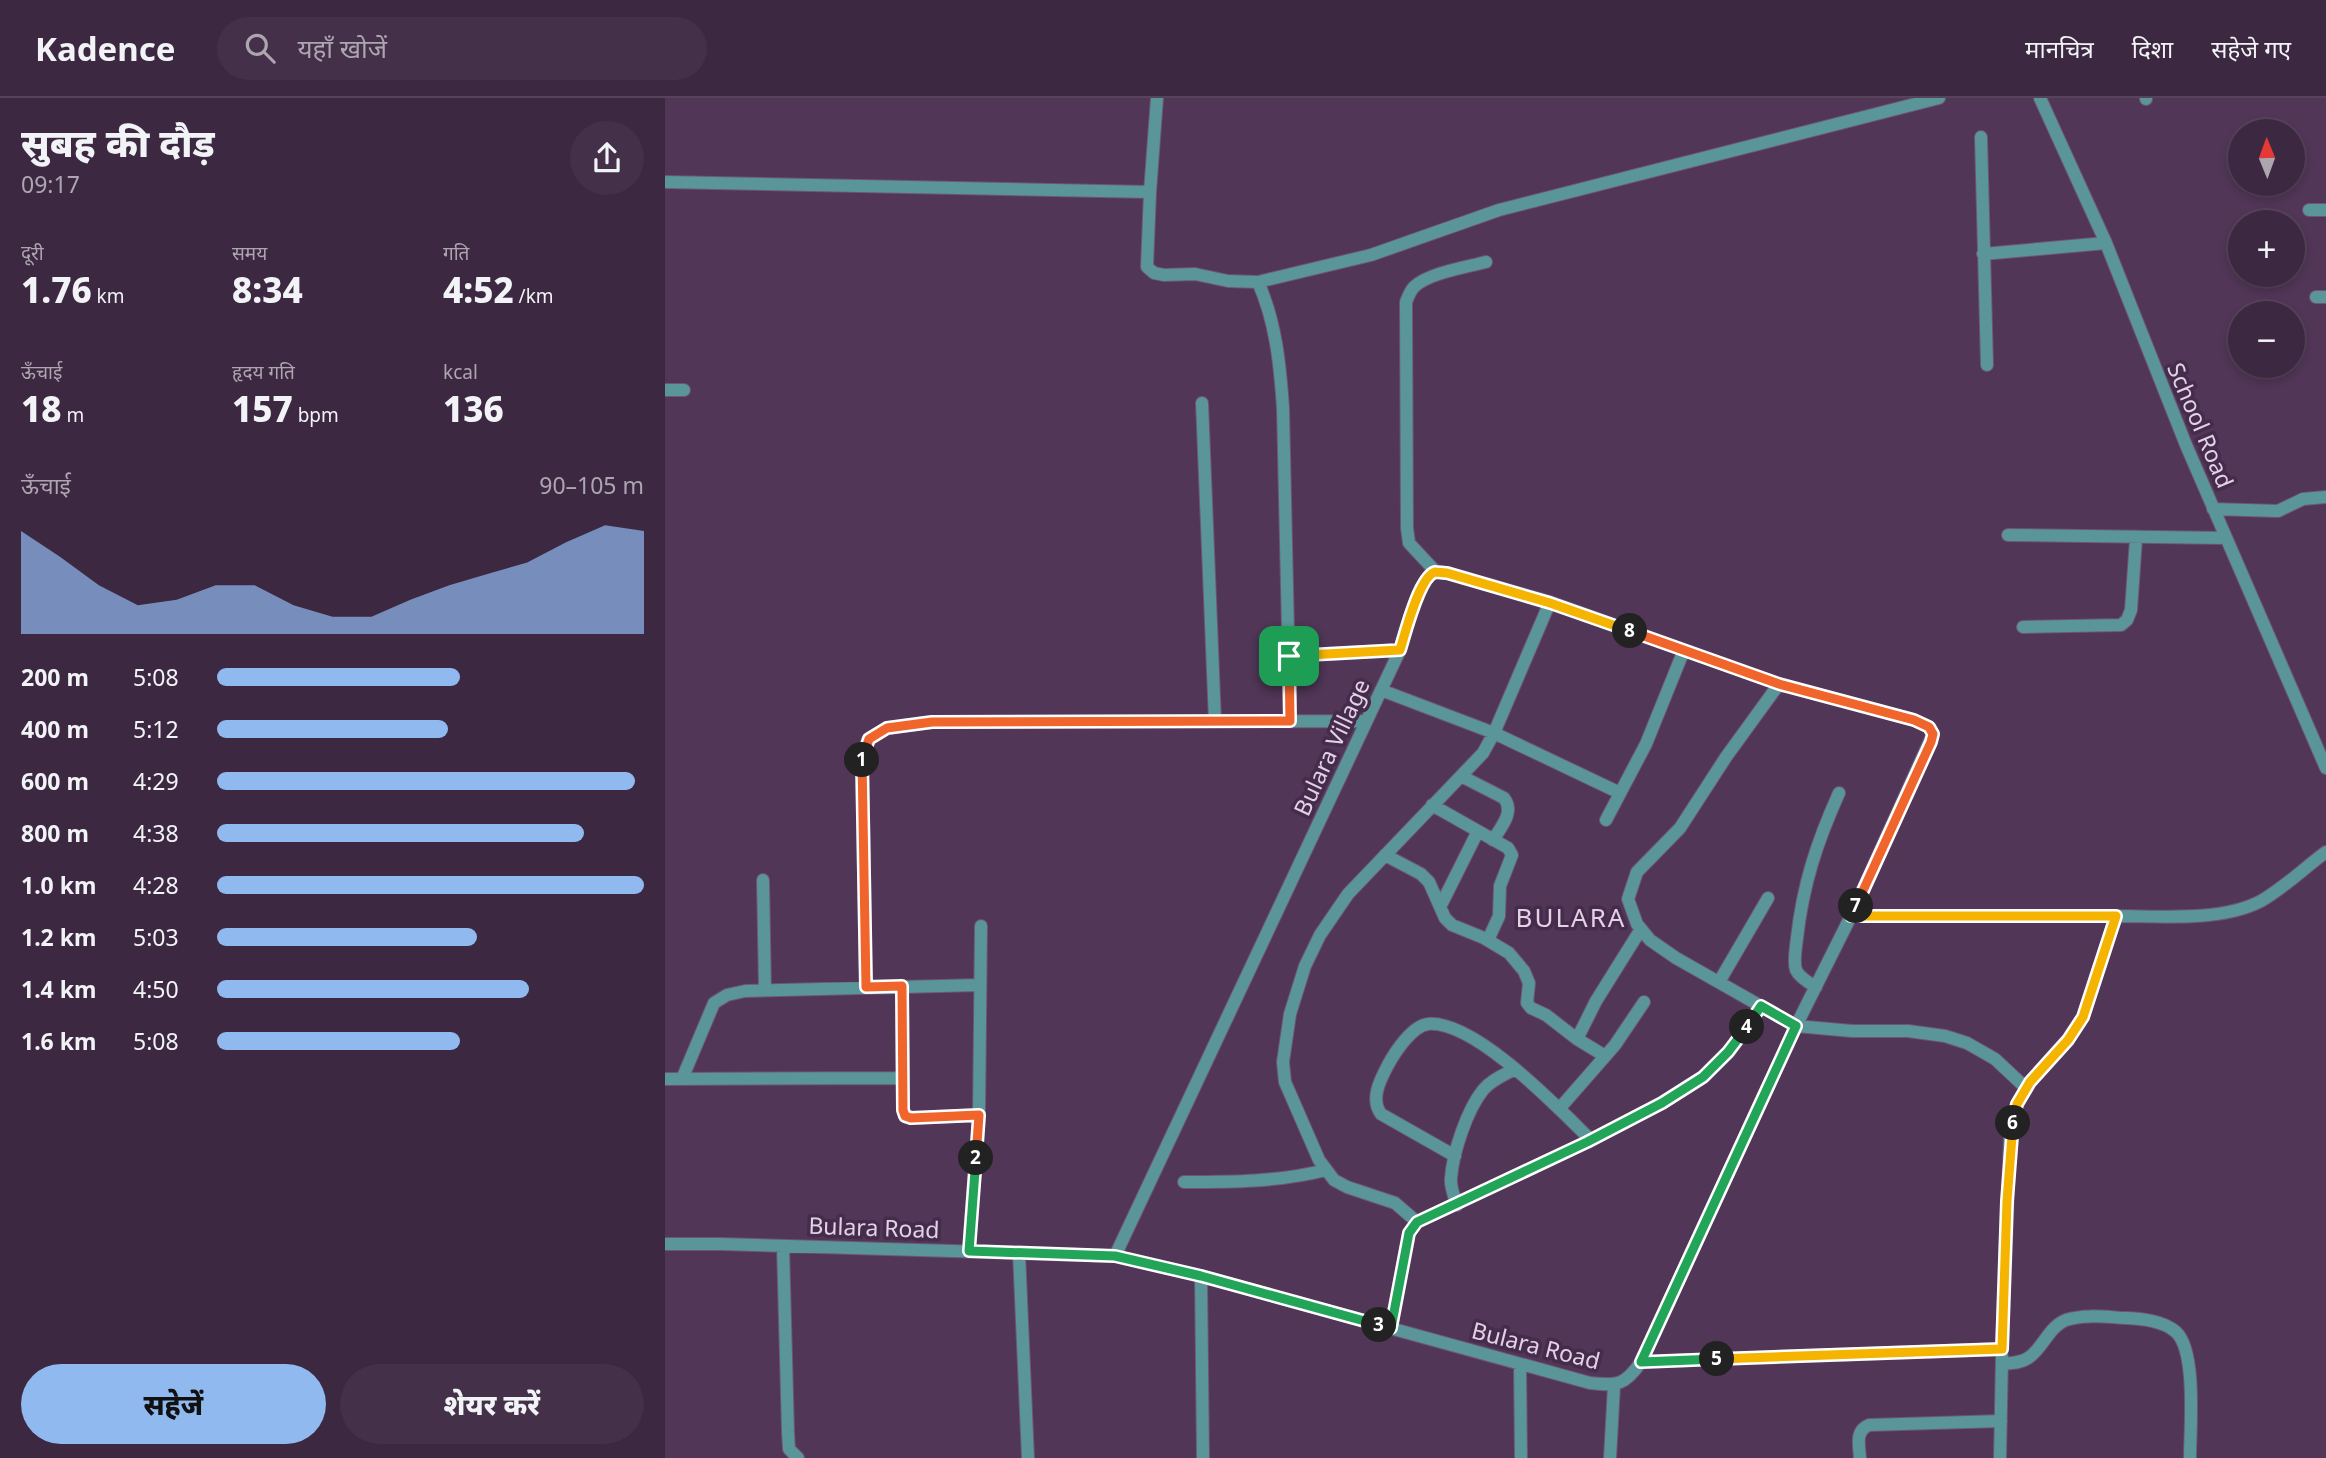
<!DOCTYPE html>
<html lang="hi">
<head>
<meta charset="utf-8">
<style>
  :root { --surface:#3d2841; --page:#443048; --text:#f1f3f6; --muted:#ada6b1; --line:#56445a; --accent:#90b9f0 }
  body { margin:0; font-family:"Noto Sans","Noto Sans Devanagari",sans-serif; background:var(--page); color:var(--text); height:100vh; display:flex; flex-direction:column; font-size:26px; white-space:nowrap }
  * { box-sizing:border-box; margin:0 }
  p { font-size:23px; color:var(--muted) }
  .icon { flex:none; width:38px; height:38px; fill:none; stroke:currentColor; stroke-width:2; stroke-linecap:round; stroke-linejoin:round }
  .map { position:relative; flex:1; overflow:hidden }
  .drawer { display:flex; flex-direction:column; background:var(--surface); width:665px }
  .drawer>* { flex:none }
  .needle { width:46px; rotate:359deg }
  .tools { position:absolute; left:1563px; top:21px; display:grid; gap:14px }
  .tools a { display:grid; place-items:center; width:77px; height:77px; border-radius:50%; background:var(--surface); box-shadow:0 4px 10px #0003,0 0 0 2px var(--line); font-size:35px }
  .pin { position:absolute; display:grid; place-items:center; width:60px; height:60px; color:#fff; margin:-30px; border-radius:14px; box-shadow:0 4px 10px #0006 }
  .km { position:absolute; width:35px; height:35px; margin:-18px; border-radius:50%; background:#222; color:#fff; font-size:19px; line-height:35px; text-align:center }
  .round { display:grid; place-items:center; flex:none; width:74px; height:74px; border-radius:37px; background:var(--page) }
  .overview { display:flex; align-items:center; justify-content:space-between; height:119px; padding:0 21px }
  h1 { font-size:38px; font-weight:800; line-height:52px }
  .figures { display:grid; grid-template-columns:repeat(3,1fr); gap:10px; height:119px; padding:7px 21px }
  .figures div { display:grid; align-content:center }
  .figures b { font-size:35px; font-weight:800 }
  .figures small { font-size:19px; font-weight:400 }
  .figures p { font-size:19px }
  .chart { height:196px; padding:14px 21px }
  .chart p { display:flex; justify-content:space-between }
  .chart svg { width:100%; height:126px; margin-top:7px; fill:var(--accent); opacity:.7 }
  .cta { display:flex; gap:14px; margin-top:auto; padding:14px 21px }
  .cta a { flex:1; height:80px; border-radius:42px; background:var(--accent); color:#111; font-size:28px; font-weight:800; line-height:80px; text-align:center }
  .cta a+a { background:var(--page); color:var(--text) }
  ul { padding:0 21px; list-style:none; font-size:23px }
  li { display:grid; grid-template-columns:112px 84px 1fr; align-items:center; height:52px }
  li i { height:18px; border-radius:9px; background:var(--accent) }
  header { display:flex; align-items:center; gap:42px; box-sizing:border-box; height:98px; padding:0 35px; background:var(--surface); border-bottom:2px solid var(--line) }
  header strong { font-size:33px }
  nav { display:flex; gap:38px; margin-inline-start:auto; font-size:24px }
  .search { width:490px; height:63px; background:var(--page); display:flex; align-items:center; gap:18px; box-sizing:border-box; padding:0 24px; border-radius:38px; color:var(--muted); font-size:26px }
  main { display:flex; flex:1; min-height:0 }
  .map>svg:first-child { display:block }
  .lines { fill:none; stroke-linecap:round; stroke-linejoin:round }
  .minor-casing { stroke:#6e5574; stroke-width:14 }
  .minor { stroke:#5a9699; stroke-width:12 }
  .split-1-casing { stroke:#fff; stroke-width:14 }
  .split-2-casing { stroke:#fff; stroke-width:14 }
  .split-3-casing { stroke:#fff; stroke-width:14 }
  .split-4-casing { stroke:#fff; stroke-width:14 }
  .split-5-casing { stroke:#fff; stroke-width:14 }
  .split-6-casing { stroke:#fff; stroke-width:14 }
  .split-7-casing { stroke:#fff; stroke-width:14 }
  .split-8-casing { stroke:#fff; stroke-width:14 }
  .split-9-casing { stroke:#fff; stroke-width:14 }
  .split-1 { stroke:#f0652b; stroke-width:9 }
  .split-2 { stroke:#f0652b; stroke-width:9 }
  .split-3 { stroke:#22a559; stroke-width:9 }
  .split-4 { stroke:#22a559; stroke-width:9 }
  .split-5 { stroke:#22a559; stroke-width:9 }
  .split-6 { stroke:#f5b400; stroke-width:9 }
  .split-7 { stroke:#f5b400; stroke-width:9 }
  .split-8 { stroke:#f0652b; stroke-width:9 }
  .split-9 { stroke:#f5b400; stroke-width:9 }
  .labels { text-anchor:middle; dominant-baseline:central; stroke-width:7; stroke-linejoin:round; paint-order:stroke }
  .street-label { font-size:23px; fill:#e3d2e6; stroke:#462c4c }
  .quarter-label { font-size:26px; letter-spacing:2px; fill:#e3d2e6; stroke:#462c4c }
</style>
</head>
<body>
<header>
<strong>Kadence</strong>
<div class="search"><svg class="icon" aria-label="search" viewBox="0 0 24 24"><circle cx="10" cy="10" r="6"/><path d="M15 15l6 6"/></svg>यहाँ खोजें</div>
<nav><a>मानचित्र</a><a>दिशा</a><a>सहेजे गए</a></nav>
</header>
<main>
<section class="drawer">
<div class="overview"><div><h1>सुबह की दौड़</h1><p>09:17</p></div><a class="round"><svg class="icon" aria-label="share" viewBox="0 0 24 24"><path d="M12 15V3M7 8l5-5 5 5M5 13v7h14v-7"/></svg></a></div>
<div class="figures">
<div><p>दूरी</p><b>1.76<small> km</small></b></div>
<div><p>समय</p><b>8:34</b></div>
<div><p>गति</p><b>4:52<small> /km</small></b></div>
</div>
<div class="figures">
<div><p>ऊँचाई</p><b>18<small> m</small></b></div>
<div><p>हृदय गति</p><b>157<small> bpm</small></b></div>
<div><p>kcal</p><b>136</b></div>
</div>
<div class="chart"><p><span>ऊँचाई</span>90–105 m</p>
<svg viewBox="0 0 160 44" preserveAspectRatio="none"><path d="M0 44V8L10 17L20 27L30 34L40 32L50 27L60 27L70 34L80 38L90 38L100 32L110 27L120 23L130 19L140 12L150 6L160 8V44z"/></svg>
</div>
<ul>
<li><b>200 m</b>5:08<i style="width:57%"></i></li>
<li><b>400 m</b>5:12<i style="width:54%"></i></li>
<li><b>600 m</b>4:29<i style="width:98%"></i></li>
<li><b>800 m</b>4:38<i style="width:86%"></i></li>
<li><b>1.0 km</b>4:28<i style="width:100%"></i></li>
<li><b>1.2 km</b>5:03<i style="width:61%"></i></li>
<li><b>1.4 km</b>4:50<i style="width:73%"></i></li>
<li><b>1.6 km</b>5:08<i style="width:57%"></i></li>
</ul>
<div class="cta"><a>सहेजें</a><a>शेयर करें</a></div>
</section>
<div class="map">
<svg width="1661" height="1360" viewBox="0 0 1661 1360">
  <rect width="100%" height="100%" fill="#513657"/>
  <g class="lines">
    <g class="minor-casing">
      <path id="minor" d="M492,0l-7,94 -3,75 7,6 10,2 31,-1 33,7 30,1 113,-27 128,-45 440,-112
        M1375,0l66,145 80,202 140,323
        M1481,0v1
        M1316,39l6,228
        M0,84l485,10
        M1644,112h17
        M1318,156l123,-11
        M593,184c18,40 22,83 25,126l7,313
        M1651,199h10
        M0,292h19
        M537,305l13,318
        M1548,411l65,2 25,-12 23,-2
        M1343,437l218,3
        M771,474l-27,-29 -2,-15 -1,-226c2,-5 4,-11 8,-15 14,-14 53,-20 72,-25
        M1358,529l98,-2 6,-5 4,-10 5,-71
        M624,558l111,-6
        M1114,586l-53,73 -46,71 -43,44 -9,27 9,25 13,16 26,18 120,68 56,5h56l37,5 22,7 28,16 31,29
        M716,592l113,43 126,60
        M796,678l43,22c11,14 -3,29 -11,42
        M767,707l76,43 4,7 -12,31 -1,30 -11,24
        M941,722l40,-76 38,-94
        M720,757l36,19 8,8 16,36 7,7 32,13 25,15 15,18 5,12 -2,20 4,5 15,7 31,24 28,17
        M98,782l2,110
        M775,809l38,-76
        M1186,818h265
        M1054,884l49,-84
        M237,888l1,123 2,7 6,2 68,-3
        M201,889l-4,-229 6,-19 19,-11 45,-6 434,-1
        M1151,889c-7,-4 -17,-10 -20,-17 -3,-10 0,-22 1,-32 6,-54 20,-96 42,-145
        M912,941l19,-38 45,-72
        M0,981l237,-1
        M17,981l32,-76 13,-8 18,-4 235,-6
        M894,1011l56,-64 29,-43
        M790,1058l-74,-42c-11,-15 -1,-34 7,-49 7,-13 24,-39 40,-41 47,-4 131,85 163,116
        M519,1084c49,0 94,0 142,-12
        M792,1107c-3,-9 -7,-18 -6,-27 2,-26 16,-68 32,-88 8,-10 21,-15 32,-21
        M752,1124l-22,-19 -48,-16 -13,-7 -15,-20 -34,-78 -2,-20 7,-48 15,-48 15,-31 28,-41 135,-141 11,-20 56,-131
        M0,1146h55l395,12 86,20 389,107c28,3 35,2 51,-21l361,-13 8,-213 7,-32 13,-22 38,-43 15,-22 33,-101c44,0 105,6 145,-15 23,-13 43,-33 65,-49
        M118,1148l5,186 1,17 9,9
        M304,1153l10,-136 2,-189
        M354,1155l9,205
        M450,1158l285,-606c5,-16 20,-73 35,-78 1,0 11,1 12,1l103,29 229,82 135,36 15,7 4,7 -82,182 -55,110 -155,336
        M536,1178l2,182
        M726,1230l18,-95 8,-11 170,-80 75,-39 41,-26 26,-25 32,-46
        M855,1266l1,94
        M1337,1266c9,-1 19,-1 26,-6 15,-9 20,-31 38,-38 18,-6 40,-3 59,-2 16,1 38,2 51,14 21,19 14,98 14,126
        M945,1360l4,-72
        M1195,1360c-1,-14 -5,-27 9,-33l132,-4
        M1335,1360l2,-102"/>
    </g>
    <use href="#minor" class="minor"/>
  </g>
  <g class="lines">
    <g class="split-1-casing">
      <path id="split-1" d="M197,662l7,-21 18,-11 45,-6 358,-1 -1,-65"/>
    </g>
    <g class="split-2-casing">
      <path id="split-2" d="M197,662l4,227 36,-1 1,124 2,6 6,2 68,-3 -3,43"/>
    </g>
    <g class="split-3-casing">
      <path id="split-3" d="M311,1060l-7,93 146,5 86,20 178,49"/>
    </g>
    <g class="split-4-casing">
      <path id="split-4" d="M714,1227l12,3 18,-95 8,-11 170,-80 75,-39 41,-26 25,-25 19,-25"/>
    </g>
    <g class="split-5-casing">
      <path id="split-5" d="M1052,1261l-76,3 155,-336 -35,-20 -14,21"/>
    </g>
    <g class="split-6-casing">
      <path id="split-6" d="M1052,1261l285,-10 5,-148 6,-78"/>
    </g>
    <g class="split-7-casing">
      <path id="split-7" d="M1191,808l-5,10h265l-33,101 -15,23 -38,42 -13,22 -4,19"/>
    </g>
    <g class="split-8-casing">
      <path id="split-8" d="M965,533l149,53 135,36 15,7 4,7 -2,8 -75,164"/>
    </g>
    <g class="split-9-casing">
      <path id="split-9" d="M624,558l111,-6c5,-16 19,-73 35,-78 1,0 11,1 12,1l103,30 80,28"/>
    </g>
    <use href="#split-1" class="split-1"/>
    <use href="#split-2" class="split-2"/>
    <use href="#split-3" class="split-3"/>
    <use href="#split-4" class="split-4"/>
    <use href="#split-5" class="split-5"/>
    <use href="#split-6" class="split-6"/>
    <use href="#split-7" class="split-7"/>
    <use href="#split-8" class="split-8"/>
    <use href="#split-9" class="split-9"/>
  </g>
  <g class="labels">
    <g class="street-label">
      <text transform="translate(1536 327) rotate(67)">School Road</text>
      <text transform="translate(666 649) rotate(-65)">Bulara Village</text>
      <text transform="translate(209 1129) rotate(2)">Bulara Road</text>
      <text transform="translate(871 1247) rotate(14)">Bulara Road</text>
    </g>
    <g class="quarter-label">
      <text x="906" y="819">BULARA</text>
    </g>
  </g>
</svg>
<div class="tools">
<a><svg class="needle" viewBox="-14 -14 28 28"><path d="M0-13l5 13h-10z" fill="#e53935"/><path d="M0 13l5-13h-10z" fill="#ada6b1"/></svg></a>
<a>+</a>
<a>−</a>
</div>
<div class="pin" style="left:624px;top:558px;background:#1e9e55"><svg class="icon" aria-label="arrive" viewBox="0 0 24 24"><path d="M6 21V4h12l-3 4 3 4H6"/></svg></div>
<b class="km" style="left:197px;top:662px">1</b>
<b class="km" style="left:311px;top:1060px">2</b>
<b class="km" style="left:714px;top:1227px">3</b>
<b class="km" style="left:1082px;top:929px">4</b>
<b class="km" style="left:1052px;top:1261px">5</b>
<b class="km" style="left:1348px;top:1025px">6</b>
<b class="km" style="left:1191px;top:808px">7</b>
<b class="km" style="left:965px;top:533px">8</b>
</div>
</main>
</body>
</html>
